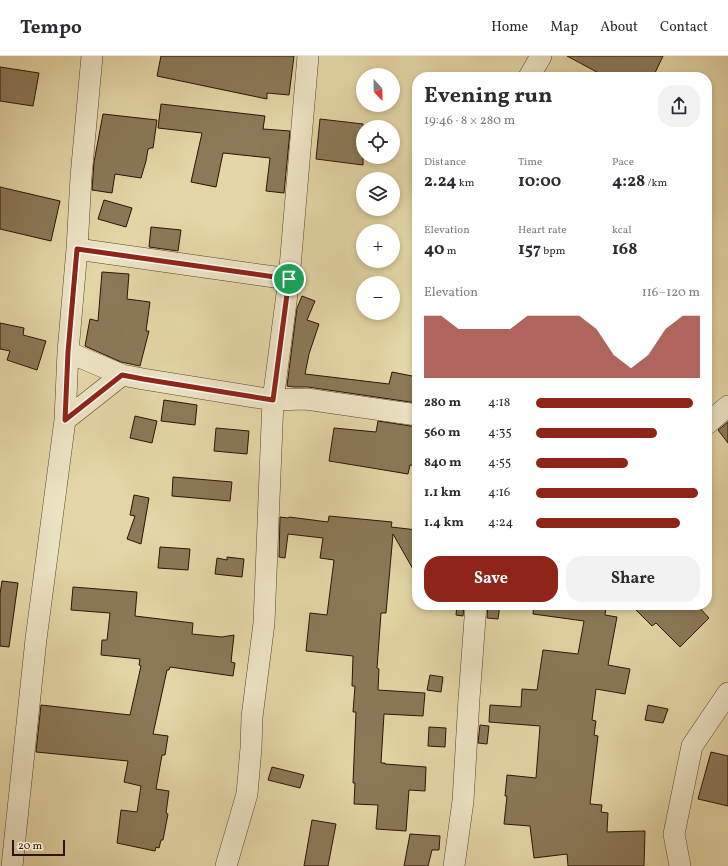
<!DOCTYPE html>
<html lang="en">
<head>
<meta charset="utf-8">
<style>
  :root { --surface:#fff; --page:#f2f2f3; --text:#2b2b33; --muted:#7c7c81; --line:#e1e1e2; --accent:#8f2418 }
  body { margin:0; font-family:Vollkorn,serif; background:var(--page); color:var(--text); height:100vh; display:flex; flex-direction:column; font-size:15px; white-space:nowrap }
  * { box-sizing:border-box; margin:0 }
  p { font-size:13px; color:var(--muted) }
  .icon { flex:none; width:22px; height:22px; fill:none; stroke:currentColor; stroke-width:2; stroke-linecap:round; stroke-linejoin:round }
  .map { position:relative; flex:1; overflow:hidden }
  .sheet { position:absolute; left:412px; top:16px; width:300px; height:538px; display:flex; flex-direction:column; background:var(--surface); border-radius:16px; box-shadow:0 2px 6px #0003 }
  .sheet>* { flex:none }
  .needle { width:26px; rotate:158deg }
  .fabs { position:absolute; left:356px; top:12px; display:grid; gap:8px }
  .fabs a { display:grid; place-items:center; width:44px; height:44px; border-radius:50%; background:var(--surface); box-shadow:0 2px 6px #0003; font-size:20px }
  .scale { position:absolute; left:12px; bottom:10px; width:53px; box-sizing:border-box; padding-left:4px; border:2px solid #2a1403; border-top:0; font-size:11px; line-height:14px; white-space:nowrap; color:#2a1403; -webkit-text-stroke:3px #ede4c5; paint-order:stroke }
  .pin { position:absolute; display:grid; place-items:center; width:34px; height:34px; color:#fff; margin:-17px; border:2px solid #fff; border-radius:50%; box-shadow:0 1px 4px #0007 }
  .round { display:grid; place-items:center; flex:none; width:42px; height:42px; border-radius:16px; background:var(--page) }
  .headline { display:flex; align-items:center; justify-content:space-between; height:68px; padding:0 12px }
  h1 { font-size:22px; font-weight:700; line-height:30px }
  .metrics { display:grid; grid-template-columns:repeat(3,1fr); gap:6px; height:68px; padding:4px 12px }
  .metrics div { display:grid; align-content:center }
  .metrics b { font-size:17px; font-weight:700 }
  .metrics small { font-size:11px; font-weight:400 }
  .metrics p { font-size:11px }
  .chart { height:112px; padding:8px 12px }
  .chart p { display:flex; justify-content:space-between }
  .chart svg { width:100%; height:72px; margin-top:4px; fill:var(--accent); opacity:.7 }
  .button { display:flex; gap:8px; margin-top:auto; padding:8px 12px }
  .button a { flex:1; height:46px; border-radius:16px; background:var(--accent); color:#fff; font-size:16px; font-weight:700; line-height:46px; text-align:center }
  .button a+a { background:var(--page); color:var(--text) }
  ul { padding:0 12px; list-style:none; font-size:13px }
  li { display:grid; grid-template-columns:64px 48px 1fr; align-items:center; height:30px }
  li i { height:10px; border-radius:5px; background:var(--accent) }
  header { display:flex; align-items:center; gap:24px; box-sizing:border-box; height:56px; padding:0 20px; background:var(--surface); border-bottom:1px solid var(--line) }
  header strong { font-size:19px }
  nav { display:flex; gap:22px; margin-inline-start:auto; font-size:14px }
  .map>svg:first-child { display:block }
  .building { fill:#8b7958; stroke:#2a1403 }
  .lines { fill:none; stroke-linecap:round; stroke-linejoin:round }
  .minor-casing { stroke:#58442c; stroke-width:22 }
  .minor { stroke:#ede4c5; stroke-width:21 }
  .route-casing { stroke:#fff; stroke-width:8 }
  .route { stroke:#8f2418; stroke-width:5 }
</style>
</head>
<body>
<header>
<strong>Tempo</strong>
<nav><a>Home</a><a>Map</a><a>About</a><a>Contact</a></nav>
</header>
<div class="map">
<svg width="728" height="810" viewBox="0 0 728 810">
  <rect width="100%" height="100%" fill="#e4d6a6"/>
  <filter id="stains"><feTurbulence type="fractalNoise" baseFrequency=".005" numOctaves="4"/><feColorMatrix values="0 0 0 0 .2 0 0 0 0 .09 0 0 0 0 .02 0 0 0 .5 -.17"/></filter>
  <radialGradient id="worn" r=".72"><stop offset=".6" stop-color="#630" stop-opacity="0"/><stop offset="1" stop-color="#630" stop-opacity=".3"/></radialGradient>
  <path class="building" d="M161,0h133l-5,39 -22,-2v6l-110,-23z
    M567,0h96l-10,21h-47z
    M0,11l39,6 -6,33 -33,-5z
    M161,48l104,12 -2,13 27,2 -6,62 -18,-2 4,-33 -47,-5 -7,34 -25,-5 11,-49 -44,-5z
    M103,58l54,6 -4,28h-3l-1,1h-1l-2,12 -5,17 -26,-4 -3,19 -20,-3 2,-28z
    M320,63l43,5v41l-47,-6z
    M0,131l60,14 -9,40 -51,-12z
    M104,144l28,8 -6,19 -28,-8z
    M151,171l30,3 -3,21 -29,-4z
    M102,216l27,2 -2,25 23,3 -4,29h3l-9,35 -19,-4 -36,-16 5,-27 8,2z
    M302,240l13,5 -8,19 12,4 -10,30 -4,20 84,10 3,-12 25,5v26l-109,-16h-14l-7,-1 10,-78z
    M0,267l24,5 -1,7 23,6 -9,29 -30,-10 3,-9 -10,-2z
    M164,344l33,5 -2,20 -34,-4z
    M135,360l22,5 -5,22 -22,-5z
    M378,365l39,6v39l-7,-1 -2,9 -42,-7 -37,-6 5,-33 42,4z
    M728,366v21l-10,-13z
    M216,372l33,3 -2,23 -33,-3z
    M173,421l59,5 -2,19 -58,-5z
    M134,439l15,3 -8,46 -14,-5 8,-23 -5,-1z
    M329,460l63,6 -1,5 26,3v46l-24,-42 -7,79h-5l-4,55 2,1 -1,21 47,3 -2,23 -39,-2 -3,49h4v1l41,3 -1,24 -16,-1 -3,41 -30,-2 2,-24 -24,-1 1,-21h-2l3,-71h-3l2,-26h-3l1,-30 -47,-5 4,-38 17,2 7,-55 -14,-2 3,-20 -35,-4 -3,24 -6,-1 1,-40 8,1 1,-1 39,5z
    M160,491l30,2 -2,21 -30,-2z
    M227,501l17,2 -2,18 -27,-3 2,-16 10,2z
    M2,525l16,2 -9,64 -9,-1v-52z
    M73,531l64,5 -2,24 58,7 -1,11 30,3 12,-2 -3,27 4,1 -2,13 -63,-9 -1,3h-2l-14,64 15,2 -3,19h-3l-6,34 13,2 -3,22 2,1 -5,26h-2l-2,8 -3,-1 -1,4 -38,-8 4,-33 16,2 4,-26 -17,-4 4,-21 -92,-9 5,-47 89,10 11,-49 -2,-1 1,-6 -39,-4 1,-15h5l3,-27 -39,-3z
    M457,549h7l-1,11 -7,-1z
    M488,549h12l-2,14 -11,-1z
    M534,549h60l12,2 -1,8 12,2 -9,48 22,4 -5,25 -29,-5 -4,31 4,1 -2,14 4,1 -8,68 12,1 -1,7 7,1 -1,19 38,-1 -1,35h-76l-1,-12 -33,4 -4,-32 -26,-2 3,-28h-2l2,-21 29,3 4,-52 -51,-4 1,-17 31,2 1,-18 15,1 6,-40 35,4 6,-33 -51,-7z
    M631,549h66l12,13 -29,29 -24,-24 -4,3z
    M430,619l13,2 -2,15 -14,-2z
    M648,649l20,4 -5,14 -18,-3z
    M480,669l9,1 -2,18 -9,-1z
    M429,671l17,1 -1,19 -17,-1z
    M711,696l17,4v50l-30,-7z
    M272,711l32,8 -4,13 -32,-8z
    M312,764l24,4 -8,42h-24z
    M410,778l30,2 -1,14h-7l-4,16h-24z"/>
  <g class="lines">
    <g class="minor-casing">
      <path id="minor" d="M529,21l12,-21
        M77,193l212,30
        M68,296l54,23 21,4 130,21 33,-1 111,16
        M65,364l57,-45
        M707,368l21,-18
        M12,810l24,-227 29,-219 3,-68 9,-103 4,-72 11,-121
        M226,810l21,-72 4,-46 1,-31 12,-94 9,-223 16,-121 19,-223
        M454,810l9,-65 6,-102 7,-94
        M680,810l-6,-32 18,-88 36,-53"/>
    </g>
    <use href="#minor" class="minor"/>
  </g>
  <g class="lines">
    <g class="route-casing">
      <path id="route" d="M77,193l212,30 -16,121 -130,-21 -21,-4 -57,45 3,-68z"/>
    </g>
    <use href="#route" class="route"/>
  </g>
  <rect width="100%" height="100%" filter="url(#stains)"/>
  <rect width="100%" height="100%" fill="url(#worn)"/>
</svg>
<div class="fabs">
<a><svg class="needle" viewBox="-14 -14 28 28"><path d="M0-13l5 13h-10z" fill="#e53935"/><path d="M0 13l5-13h-10z" fill="#7c7c81"/></svg></a>
<a><svg class="icon" aria-label="locate" viewBox="0 0 24 24"><circle cx="12" cy="12" r="6"/><path d="M12 2v4M12 18v4M2 12h4M18 12h4"/></svg></a>
<a><svg class="icon" aria-label="layers" viewBox="0 0 24 24"><path d="M12 4l9 5-9 5-9-5zM3 14l9 5 9-5"/></svg></a>
<a>+</a>
<a>−</a>
</div>
<div class="scale">20 m</div>
<div class="pin" style="left:289px;top:223px;background:#1e9e55"><svg class="icon" aria-label="arrive" viewBox="0 0 24 24"><path d="M6 21V4h12l-3 4 3 4H6"/></svg></div>
<section class="sheet">
<div class="headline"><div><h1>Evening run</h1><p>19:46 · 8 × 280 m</p></div><a class="round"><svg class="icon" aria-label="share" viewBox="0 0 24 24"><path d="M12 15V3M7 8l5-5 5 5M5 13v7h14v-7"/></svg></a></div>
<div class="metrics">
<div><p>Distance</p><b>2.24<small> km</small></b></div>
<div><p>Time</p><b>10:00</b></div>
<div><p>Pace</p><b>4:28<small> /km</small></b></div>
</div>
<div class="metrics">
<div><p>Elevation</p><b>40<small> m</small></b></div>
<div><p>Heart rate</p><b>157<small> bpm</small></b></div>
<div><p>kcal</p><b>168</b></div>
</div>
<div class="chart"><p><span>Elevation</span>116–120 m</p>
<svg viewBox="0 0 160 44" preserveAspectRatio="none"><path d="M0 44V6L10 6L20 14L30 14L40 14L50 14L60 6L70 6L80 6L90 6L100 14L110 30L120 38L130 30L140 14L150 6L160 6V44z"/></svg>
</div>
<ul>
<li><b>280 m</b>4:18<i style="width:96%"></i></li>
<li><b>560 m</b>4:35<i style="width:74%"></i></li>
<li><b>840 m</b>4:55<i style="width:56%"></i></li>
<li><b>1.1 km</b>4:16<i style="width:99%"></i></li>
<li><b>1.4 km</b>4:24<i style="width:88%"></i></li>
</ul>
<div class="button"><a>Save</a><a>Share</a></div>
</section>
</div>
</body>
</html>
